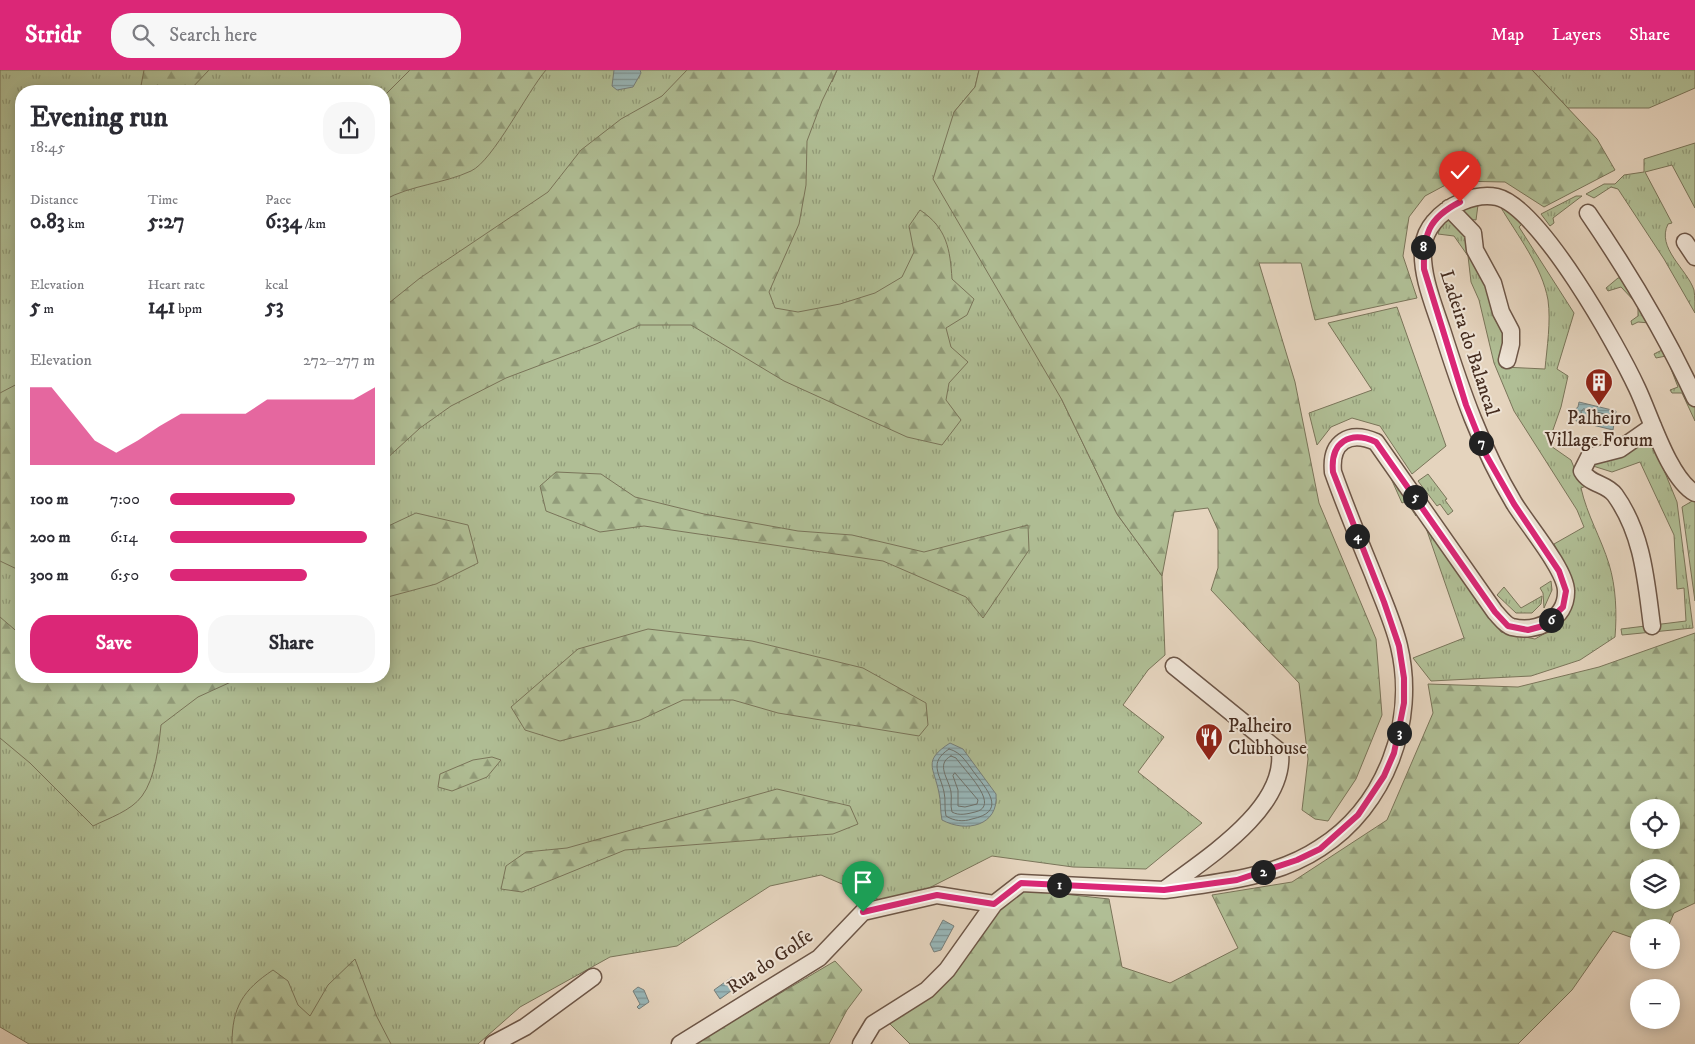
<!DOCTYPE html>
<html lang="en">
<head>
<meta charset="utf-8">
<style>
  :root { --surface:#fff; --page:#f7f7f7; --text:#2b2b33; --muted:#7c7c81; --accent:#db2777 }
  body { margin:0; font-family:"IM FELL DW Pica",serif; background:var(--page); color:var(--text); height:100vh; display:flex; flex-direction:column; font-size:19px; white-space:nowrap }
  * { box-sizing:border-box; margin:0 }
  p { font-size:16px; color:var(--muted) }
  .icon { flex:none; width:28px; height:28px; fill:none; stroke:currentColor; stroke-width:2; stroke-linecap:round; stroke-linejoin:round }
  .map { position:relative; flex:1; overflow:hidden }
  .panel { position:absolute; left:15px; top:15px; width:375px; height:598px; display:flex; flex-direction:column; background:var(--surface); border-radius:20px; box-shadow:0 2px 12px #0003 }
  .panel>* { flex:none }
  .buttons { position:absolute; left:1630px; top:729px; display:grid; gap:10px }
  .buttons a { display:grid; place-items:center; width:50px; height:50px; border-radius:50%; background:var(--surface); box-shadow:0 2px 12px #0003; font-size:25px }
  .pin { position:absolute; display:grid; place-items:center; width:42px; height:42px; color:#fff; margin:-51px -21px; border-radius:50% 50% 50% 0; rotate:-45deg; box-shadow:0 0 5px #0007 }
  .pin .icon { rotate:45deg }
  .km { position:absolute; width:25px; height:25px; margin:-12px; border-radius:50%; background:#222; color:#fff; font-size:14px; line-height:25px; text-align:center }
  .round { display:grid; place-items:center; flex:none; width:52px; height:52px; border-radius:20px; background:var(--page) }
  .head { display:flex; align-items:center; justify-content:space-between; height:85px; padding:0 15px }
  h1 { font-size:28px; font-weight:700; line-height:38px }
  .stats { display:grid; grid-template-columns:repeat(3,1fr); gap:8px; height:85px; padding:5px 15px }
  .stats div { display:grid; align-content:center }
  .stats b { font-size:21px; font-weight:700 }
  .stats small { font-size:14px; font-weight:400 }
  .stats p { font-size:14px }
  .chart { height:140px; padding:10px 15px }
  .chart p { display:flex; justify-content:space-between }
  .chart svg { width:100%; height:90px; margin-top:5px; fill:var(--accent); opacity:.7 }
  .cta { display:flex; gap:10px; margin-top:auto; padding:10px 15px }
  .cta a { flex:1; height:58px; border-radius:20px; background:var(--accent); color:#fff; font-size:20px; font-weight:700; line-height:58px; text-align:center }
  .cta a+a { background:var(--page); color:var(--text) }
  ul { padding:0 15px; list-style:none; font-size:16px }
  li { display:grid; grid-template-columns:80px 60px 1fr; align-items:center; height:38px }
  li i { height:12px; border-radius:6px; background:var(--accent) }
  header { display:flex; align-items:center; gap:30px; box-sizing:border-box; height:70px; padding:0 25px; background:var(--accent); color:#fff }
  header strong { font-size:24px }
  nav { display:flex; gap:28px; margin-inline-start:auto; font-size:18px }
  .search { width:350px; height:45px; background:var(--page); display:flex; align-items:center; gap:12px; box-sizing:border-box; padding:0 18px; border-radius:20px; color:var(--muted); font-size:19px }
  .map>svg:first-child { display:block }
  .grass { fill:url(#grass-tufts); stroke:#7a755a; fill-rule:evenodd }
  .forest { fill:url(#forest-firs); stroke:#7a755a; fill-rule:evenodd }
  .water { fill:url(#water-rules); stroke:#777f7b }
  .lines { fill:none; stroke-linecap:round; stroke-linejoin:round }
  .shore { stroke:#6e726c; stroke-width:1 }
  .street-casing { stroke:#6d5647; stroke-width:19 }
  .street { stroke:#eee3d5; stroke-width:16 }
  .route-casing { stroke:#fff; stroke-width:10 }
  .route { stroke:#db2777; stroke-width:6 }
  .labels { text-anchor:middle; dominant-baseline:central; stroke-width:4; stroke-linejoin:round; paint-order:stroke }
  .street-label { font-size:19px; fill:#452c1f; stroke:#eee3d5 }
  .poi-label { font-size:19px; fill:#452c1f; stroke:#eee3d5 }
</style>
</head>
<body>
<header>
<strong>Stridr</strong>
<div class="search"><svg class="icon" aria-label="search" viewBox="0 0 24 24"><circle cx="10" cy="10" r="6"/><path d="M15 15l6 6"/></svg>Search here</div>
<nav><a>Map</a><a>Layers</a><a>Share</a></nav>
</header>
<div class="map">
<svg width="1695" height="974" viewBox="0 0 1695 974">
  <defs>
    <pattern id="grass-tufts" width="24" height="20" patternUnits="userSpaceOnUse" patternTransform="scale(1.25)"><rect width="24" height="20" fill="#b0be95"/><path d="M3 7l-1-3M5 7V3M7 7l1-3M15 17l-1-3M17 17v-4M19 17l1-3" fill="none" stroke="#919b79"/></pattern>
    <pattern id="forest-firs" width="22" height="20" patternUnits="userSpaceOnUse" patternTransform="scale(1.25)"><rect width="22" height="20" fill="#b0be95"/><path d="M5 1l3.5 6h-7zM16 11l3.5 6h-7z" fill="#919b79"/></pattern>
    <pattern id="water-rules" width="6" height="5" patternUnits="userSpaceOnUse" patternTransform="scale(1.25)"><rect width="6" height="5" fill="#98b7b9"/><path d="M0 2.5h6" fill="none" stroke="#7e9596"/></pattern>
  </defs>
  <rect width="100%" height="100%" fill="#e5d4be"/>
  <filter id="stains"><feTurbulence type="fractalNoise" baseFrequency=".004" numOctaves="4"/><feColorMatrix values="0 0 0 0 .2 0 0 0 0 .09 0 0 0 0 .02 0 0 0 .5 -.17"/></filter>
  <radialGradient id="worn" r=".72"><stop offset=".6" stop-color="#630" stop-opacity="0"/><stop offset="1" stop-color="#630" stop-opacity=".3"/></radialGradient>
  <path class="grass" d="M0,0h820l12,12 5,-12h142l-4,17 -21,25 108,288 55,114 45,62 3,79 -17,15 -25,35 41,32 -26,35 64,51 -56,46 -73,-2 -81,-11 -67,34 -43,11 -61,-26 -51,11 -93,60 -67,11 -90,50 -42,37h-449l-29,-17zM21,21h363v585h-363z
    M1532,0h163v18l-46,20h-81z
    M1695,73v65l-23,-43 -27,7 27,51 -4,1c-12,24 19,45 26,66 1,7 1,16 1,23l-31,-54 -46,-70 -7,-2 -17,11 -8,-4 18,-10h11l9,-9 20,-3v-13z
    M1576,126h6l-29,22 1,5 -4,3 -9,-12z
    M1478,135l-2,15c-8,-1 -11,-3 -14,-11z
    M1500,136l25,15 -6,6 55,86 -17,56 11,7 -7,31 -13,37 23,16 4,10 16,14 -10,4c6,27 20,50 28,76 7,23 8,49 6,73l-35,23 -49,16 -100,5 -18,-23 51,-20 -39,-113 76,107 34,7 26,-15c15,-40 11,-43 -7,-80l30,-17 -7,-17 -63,-99 -20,-48 -15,-63 -8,-18 -3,-26 -14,-20 -16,-2 4,-11 9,-4 16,18 37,96v12l-5,11 4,11 42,2c2,-22 6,-47 3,-69 -6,-34 -31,-65 -48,-94z
    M1626,207l69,127v17l-13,-28h-10l-2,-3 8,-3 -12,-31 -10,2 -2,-4 8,-4 -2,-9 -10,-18 -12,-1 -6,3 -1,-4 7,-5v-11l-17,-18 -13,4 -2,-3 12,-10z
    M1397,237l49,139 -34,28 -32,-48 -28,-8 -21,9 -14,18 -8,-32 63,-23 -44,-67z
    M1646,367l13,21 18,44 16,126 -71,7 -1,-6 65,-8 -2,-33 -7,1 -3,-54 -34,-73 -28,10 -19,-6 -3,-6z
    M1385,395l30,43 1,8 -10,-15 -4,2z
    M1428,404l19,25 -2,1 8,11 -5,4 -8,-11 -3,2 -19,-25z
    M1694,430h1v101l-13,-94z
    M1551,511l1,9 -8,18 -1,-15 -3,-5z
    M1504,517l17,21 21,-12 -1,8 -9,9h-16l-19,-18z"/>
  <path class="forest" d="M144,0h65l-20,21h-49z
    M410,0h136c-19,22 -53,91 -75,101 -28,13 -60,14 -87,29v-104z
    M687,0h150l-15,31 -15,40 -1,44 -7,39 -30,68 6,16 23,4 42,-8 35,-11 27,-16 12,-25 -5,-26 11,-16c27,18 30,39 32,69l22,20 -7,16 -21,13 5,19 17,15 -19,21 -3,17 15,20 -19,25 -35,-8 -123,-56 -93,-56h-51l-44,19 -90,34 -55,28 -31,22 -36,33v-154l36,-29 128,-86 33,-42 40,-31 41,-23z
    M979,0h553l65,69 18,31 -71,37 -39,-25 -52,-1 -28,15 -16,21 -6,39 14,42 -102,22 -14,-57h-42l36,119 24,121 57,136 6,76 -26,64 -28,42 -13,-2 -13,-9 6,-51 -9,-76 -88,-93 7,-22v-38l-10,-22 -34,4 -12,64 -45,-62 -55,-114 -129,-221 21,-67 21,-25z
    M21,312v189l-21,-10v-168z
    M556,402l45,2 34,23 69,17 94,17 54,4 72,17 104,-27 1,25 -46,68 -17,-21 -83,-36 -239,-35 -44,6 -54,-21 -6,-25z
    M416,443l52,12 10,38 -42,21 -52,14v-70z
    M0,547l21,18v41h223l-46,21 -37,28c-2,20 -6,54 -19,71 -11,15 -33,22 -49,30l-63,-63 -30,-25z
    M648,559l104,12 111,27 63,35 2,22 -9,11 -141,-23 -45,-13h-50l-43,20 -80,21 -35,-11 -14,-23 67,-58z
    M1695,563v270l-21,10 -6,14 -29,1v12l-26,-9 -41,59 -54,54h-608l-21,-21 103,-114 26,-20 91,10 13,68 48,16 68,-35 -26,-53 80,-13 95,-62 46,-107 -5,-29 90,3 81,-20zM1639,738h32v32h-32zM1639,798h32v32h-32z
    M492,687l9,3 -14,17 -35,14 -14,-4 2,-13 33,-14z
    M777,719l73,17 8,18 -25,10 -208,16 -103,42 -21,-3 5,-23 20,-14 41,-4z
    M355,889l22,58 14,27h-159c0,-37 11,-54 41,-74l15,11 10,24 12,11 18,-31z
    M835,891l27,29 -15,20 -18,34h-135z"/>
  <path class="water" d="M614,0h26l1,3 -8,14 -16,3 -5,-4z
    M1579,332l37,9 -3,19 -37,-9 1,-5 -4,-5 5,-4z
    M950,673l13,6 33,45c3,32 -30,39 -54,26 -2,-9 -1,-19 -3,-27 -5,-26 -17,-32 11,-50z
    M943,850l11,6 -13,24 -7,2 -4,-8z
    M732,907l7,8 -19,14 -6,-9z
    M638,917l6,3 5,12 -10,7 -2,-2 3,-3 -7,-13z"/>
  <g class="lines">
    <path class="shore" d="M1584,339l25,6v7l-2,1 -24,-6 -2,-5z
      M949,679c13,3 19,16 27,26 14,18 29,37 -4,44 -9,3 -18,2 -26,-3 -2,-8 0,-16 -2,-24 -4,-19 -16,-29 5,-43z
      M951,686l5,2c8,12 46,48 19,54 -8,2 -16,4 -23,0 -2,-7 0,-13 -1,-20 -2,-13 -16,-28 0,-36z
      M955,703l23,27 -1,4 -12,3 -7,-1v-16l-5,-14z"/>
    <g class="street-casing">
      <path id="street" d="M1449,138l24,25 2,17 18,33 8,29 10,19v13l-4,16
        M1588,143c41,60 76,118 107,185
        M1685,172l10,15
        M1652,556c-6,-45 -9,-92 -37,-131 -9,-12 -25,-10 -33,-24l7,-14 31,-8 33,-23
        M1164,820c52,-7 111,-12 156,-42 66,-42 97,-127 79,-202 -6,-25 -17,-48 -26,-72 -14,-34 -28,-68 -40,-102 -3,-30 16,-42 43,-30l119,170c5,5 10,13 17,15 23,6 55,-7 54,-36 0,-21 -40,-68 -52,-88 -33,-55 -53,-113 -72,-173 -9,-27 -21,-55 -19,-83 1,-8 5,-18 11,-25 13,-16 41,-30 63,-25 43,10 121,150 140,191 13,27 32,91 58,105
        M493,974l32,-17 68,-50
        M680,974l139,-86 44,-46 74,-17 57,9
        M861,974l12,-20 54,-34 20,-20 47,-66 27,-21 143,7c39,-30 122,-80 116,-138l-106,-86"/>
    </g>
    <use href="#street" class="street"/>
  </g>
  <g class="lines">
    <g class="route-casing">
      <path id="route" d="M863,842l74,-17 57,9 27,-21 143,7 73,-10 60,-20 23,-11 38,-34 26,-39 10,-23 10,-50v-25l-5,-32 -15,-44 -51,-130c-3,-30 17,-42 43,-30l119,170 13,14 20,4 15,-4 20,-19 3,-16 -7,-20 -45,-67 -28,-49 -20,-50 -42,-136c-1,-34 4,-51 36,-67"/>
    </g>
    <use href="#route" class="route"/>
  </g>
  <defs>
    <g id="building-pin" transform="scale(1.4375)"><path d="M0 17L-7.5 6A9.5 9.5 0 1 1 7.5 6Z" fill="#8f2418" stroke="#eee3d5"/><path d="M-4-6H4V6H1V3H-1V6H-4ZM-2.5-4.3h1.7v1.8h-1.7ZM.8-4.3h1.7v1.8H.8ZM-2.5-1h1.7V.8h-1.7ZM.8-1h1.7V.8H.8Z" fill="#fff"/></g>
    <g id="restaurant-pin" transform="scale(1.4375)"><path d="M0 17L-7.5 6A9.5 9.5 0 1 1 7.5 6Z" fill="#8f2418" stroke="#eee3d5"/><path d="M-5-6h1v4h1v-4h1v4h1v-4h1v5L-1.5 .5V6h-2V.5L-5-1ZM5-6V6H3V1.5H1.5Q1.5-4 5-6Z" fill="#fff"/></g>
  </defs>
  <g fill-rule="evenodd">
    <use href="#building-pin" x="1599" y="312"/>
    <use href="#restaurant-pin" x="1209" y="667"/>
  </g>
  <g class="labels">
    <g class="street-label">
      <text transform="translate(1469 273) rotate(72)">Ladeira do Balancal</text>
      <text transform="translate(770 892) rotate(-34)">Rua do Golfe</text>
    </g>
    <g class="poi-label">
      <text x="1599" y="348">Palheiro<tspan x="1599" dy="22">Village Forum</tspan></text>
      <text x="1228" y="656" text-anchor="start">Palheiro<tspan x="1228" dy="22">Clubhouse</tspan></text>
    </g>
  </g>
  <rect width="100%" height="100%" filter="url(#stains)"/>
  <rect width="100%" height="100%" fill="url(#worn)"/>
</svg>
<div class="buttons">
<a><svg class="icon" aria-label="locate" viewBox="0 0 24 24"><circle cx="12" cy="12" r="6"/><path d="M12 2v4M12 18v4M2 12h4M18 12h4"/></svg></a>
<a><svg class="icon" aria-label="layers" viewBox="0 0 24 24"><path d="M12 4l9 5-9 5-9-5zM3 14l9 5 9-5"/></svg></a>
<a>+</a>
<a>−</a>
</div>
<div class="pin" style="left:863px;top:842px;background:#1e9e55"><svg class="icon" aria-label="arrive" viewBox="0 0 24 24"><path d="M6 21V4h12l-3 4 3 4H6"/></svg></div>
<div class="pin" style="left:1460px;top:132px;background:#d93025"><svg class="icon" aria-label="check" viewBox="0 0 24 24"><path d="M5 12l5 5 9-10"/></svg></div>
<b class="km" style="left:1059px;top:815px">1</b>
<b class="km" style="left:1263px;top:802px">2</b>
<b class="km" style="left:1399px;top:663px">3</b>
<b class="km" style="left:1357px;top:466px">4</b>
<b class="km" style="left:1415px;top:427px">5</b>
<b class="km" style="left:1551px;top:550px">6</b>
<b class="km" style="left:1481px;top:373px">7</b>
<b class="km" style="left:1423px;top:177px">8</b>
<section class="panel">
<div class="head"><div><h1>Evening run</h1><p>18:45</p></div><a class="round"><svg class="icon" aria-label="share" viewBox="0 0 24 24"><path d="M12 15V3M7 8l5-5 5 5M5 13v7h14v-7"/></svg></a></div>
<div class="stats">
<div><p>Distance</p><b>0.83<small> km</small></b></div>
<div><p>Time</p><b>5:27</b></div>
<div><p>Pace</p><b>6:34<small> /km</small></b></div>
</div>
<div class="stats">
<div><p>Elevation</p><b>5<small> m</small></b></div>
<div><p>Heart rate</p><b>141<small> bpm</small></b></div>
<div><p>kcal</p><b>53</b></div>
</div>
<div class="chart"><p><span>Elevation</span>272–277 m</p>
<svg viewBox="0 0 160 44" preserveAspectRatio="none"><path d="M0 44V6L10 6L20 19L30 32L40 38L50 32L60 25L70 19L80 19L90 19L100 19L110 12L120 12L130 12L140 12L150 12L160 6V44z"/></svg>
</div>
<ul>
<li><b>100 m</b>7:00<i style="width:61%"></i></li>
<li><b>200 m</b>6:14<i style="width:96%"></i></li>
<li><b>300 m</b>6:50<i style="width:67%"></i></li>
</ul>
<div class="cta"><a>Save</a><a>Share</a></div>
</section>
</div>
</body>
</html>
